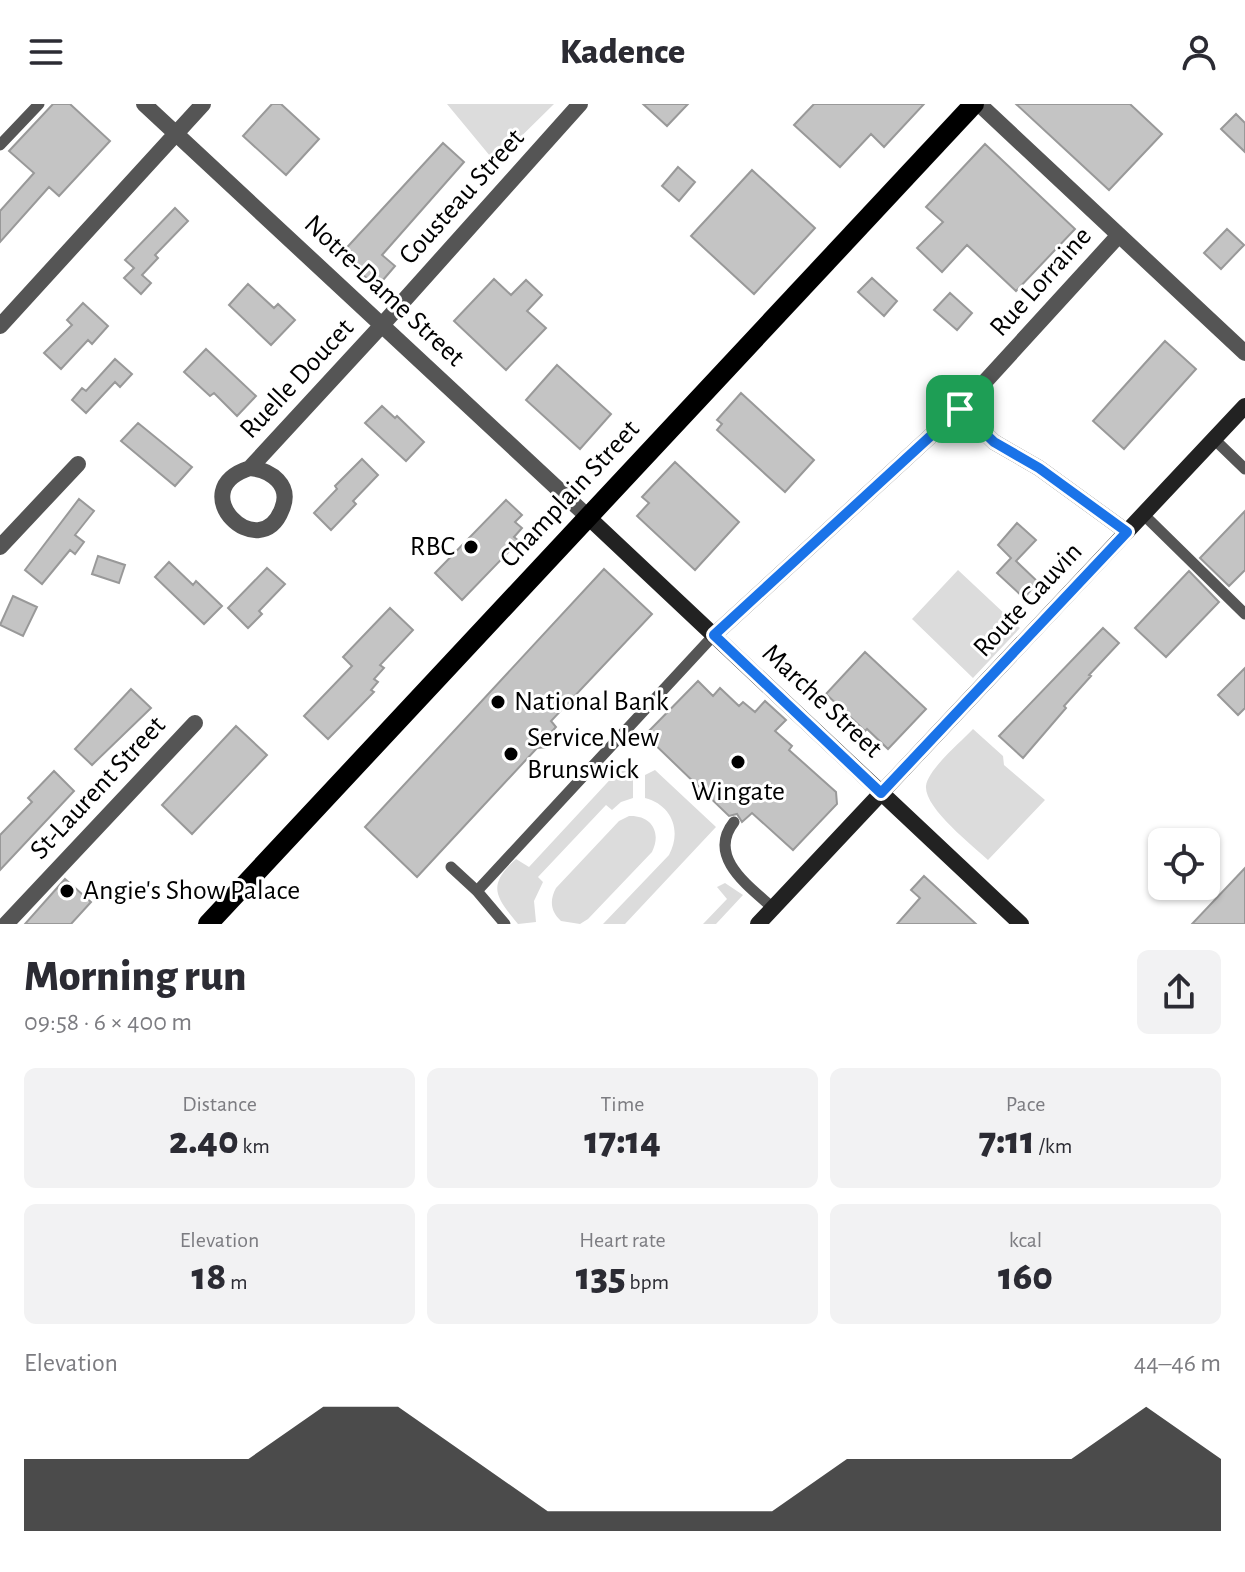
<!DOCTYPE html>
<html lang="en">
<head>
<meta charset="utf-8">
<style>
  :root { --surface:#fff; --page:#f2f2f3; --text:#2b2b33; --muted:#7c7c81; --accent:#000 }
  body { margin:0; font-family:"Alegreya Sans",sans-serif; background:var(--page); color:var(--text); height:100vh; display:flex; flex-direction:column; font-size:30px; white-space:nowrap }
  * { box-sizing:border-box; margin:0 }
  p { font-size:26px; color:var(--muted) }
  .icon { flex:none; width:44px; height:44px; fill:none; stroke:currentColor; stroke-width:2; stroke-linecap:round; stroke-linejoin:round }
  .map { position:relative; height:820px; overflow:hidden }
  .drawer { display:flex; flex-direction:column; background:var(--surface); flex:1 }
  .drawer>* { flex:none }
  .tools { position:absolute; left:1148px; top:724px; display:grid; gap:16px }
  .tools a { display:grid; place-items:center; width:72px; height:72px; border-radius:12px; background:var(--surface); box-shadow:0 2px 6px #0004; font-size:40px }
  .pin { position:absolute; display:grid; place-items:center; width:68px; height:68px; color:#fff; margin:-34px; border-radius:16px; box-shadow:0 4px 12px #0006 }
  .round { display:grid; place-items:center; flex:none; width:84px; height:84px; border-radius:12px; background:var(--page) }
  .overview { display:flex; align-items:center; justify-content:space-between; height:136px; padding:0 24px }
  h1 { font-size:44px; font-weight:800; line-height:60px }
  .metrics { display:grid; grid-template-columns:repeat(3,1fr); gap:12px; height:136px; padding:8px 24px }
  .metrics div { display:grid; align-content:center; border-radius:12px; background:var(--page); text-align:center }
  .metrics b { font-size:40px; font-weight:800 }
  .metrics small { font-size:22px; font-weight:400 }
  .metrics p { font-size:22px }
  .chart { height:224px; padding:16px 24px }
  .chart p { display:flex; justify-content:space-between }
  .chart svg { width:100%; height:144px; margin-top:8px; fill:var(--accent); opacity:.7 }
  header { display:flex; justify-content:space-between; align-items:center; height:104px; padding:0 24px; background:var(--surface); font-size:36px; font-weight:800 }
  .map>svg:first-child { display:block }
  .green { fill:#dcdcdc }
  .building { fill:#c4c4c4; stroke:#999; stroke-width:2 }
  .lines { fill:none; stroke-linecap:round; stroke-linejoin:round }
  .lane { stroke:#555; stroke-width:11 }
  .street { stroke:#555; stroke-width:16 }
  .secondary { stroke:#222; stroke-width:16 }
  .primary { stroke:#000; stroke-width:20 }
  .route-casing { stroke:#fff; stroke-width:16 }
  .route { stroke:#1a73e8; stroke-width:10 }
  .poi-dot { fill:#000; stroke:#fff; stroke-width:3 }
  .labels { text-anchor:middle; dominant-baseline:central; stroke-width:6; stroke-linejoin:round; paint-order:stroke }
  .street-label { font-size:28px; fill:#000; stroke:#fff }
  .poi-label { font-size:28px; fill:#000; stroke:#fff; text-anchor:start }
</style>
</head>
<body>
<header><svg class="icon" aria-label="menu" viewBox="0 0 24 24"><path d="M4 6h16M4 12h16M4 18h16"/></svg>Kadence<svg class="icon" aria-label="person" viewBox="0 0 24 24"><circle cx="12" cy="8" r="4"/><path d="M4 21q1-7 8-7t8 7"/></svg></header>
<div class="map">
<svg width="1245" height="820" viewBox="0 0 1245 820">
  <rect width="100%" height="100%" fill="#fff"/>
  <path class="green" d="M447,0h107l-59,58z
    M958,466l62,58 -47,50 -61,-59z
    M973,625l30,27 1,9 41,35 -57,60c-16,-15 -64,-52 -62,-74 2,-17 35,-44 47,-57z
    M655,666l61,57 -91,97h-22l66,-69c13,-24 3,-50 -24,-57v-23z
    M618,667h10l5,4v23l-12,4 -9,8 -6,-5 -68,72 5,5 -9,19 2,21 -18,2c-22,-27 -32,-38 -2,-65l13,8z
    M629,712c22,-1 33,16 23,36l-64,67 -8,5 -19,-3c-10,-9 -12,-20 -5,-33l63,-67z
    M725,779l18,12 -27,29h-13l24,-25 -10,-12z"/>
  <path class="building" d="M53,0h17l40,37 -51,55 -10,-9 -49,55v-31l34,-38 -25,-22z
    M272,0h9l38,35 -33,36 -43,-39z
    M643,0h45l-21,22z
    M814,0h110l-40,43 -13,-13 -31,33 -46,-42z
    M1016,0h114l32,30 -53,56z
    M1236,10l9,9v29l-24,-23z
    M443,39l21,19 -82,93 13,11 -18,21 -37,-32z
    M985,40l90,85 -59,62 -49,-46 -25,27 -25,-24 26,-26 -17,-15z
    M678,63l17,15 -16,19 -17,-15z
    M752,66l63,58 -61,66 -63,-58z
    M175,104l13,13 -33,34 3,3 -16,17 9,8 -10,11 -17,-16 10,-10 -9,-8z
    M1227,125l17,16 -23,24 -17,-16z
    M872,174l25,23 -13,15 -26,-24z
    M494,175l17,16 15,-15 16,15 -15,16 19,17 -40,42 -52,-49z
    M248,180l26,24 4,-4 17,16 -24,25 -42,-40z
    M950,189l22,20 -15,17 -23,-20z
    M83,199l25,23 -16,18 -4,-4 -27,29 -17,-16 28,-28 -5,-5z
    M1165,237l31,28 -72,80 -31,-28z
    M206,245l50,47 -19,20 -23,-23 -4,3 -26,-24z
    M115,255l17,15 -12,13 -5,-5 -29,31 -14,-13 10,-12 4,3z
    M557,261l54,49 -31,35 -54,-49z
    M741,289l73,67 -29,32 -68,-62 5,-6 -5,-4z
    M382,302l13,12 2,-2 27,26 -18,19 -41,-38z
    M138,319l54,44 -17,19 -54,-45z
    M362,355l16,16 -25,26 3,3 -25,26 -17,-17 23,-24 -2,-3z
    M675,358l64,60 -44,48 -58,-54 12,-13 -7,-6z
    M79,395l15,12 -19,24 9,7 -9,12 -5,-4 -28,34 -17,-14z
    M506,396l16,15 -7,7 7,6 -8,9 5,4 -57,59 -27,-27z
    M1245,407v59l-16,16 -29,-28z
    M1017,419l19,17 -20,21 22,21 -14,16 -27,-25 14,-15 -13,-13z
    M98,452l27,9 -6,18 -27,-9z
    M169,458l24,23 3,-4 26,25 -18,18 -49,-47z
    M267,464l18,16 -26,27 3,3 -14,14 -20,-20z
    M604,465l48,45 -101,107 5,6 -9,10v10l-10,1 -120,129 -52,-50z
    M1189,467l30,31 -53,55 -31,-29z
    M13,492l24,11 -14,29 -23,-11z
    M390,504l23,22 -33,35 4,3 -10,11 4,3 -7,8 3,2 -46,47 -24,-23 48,-50 -9,-9z
    M1103,524l16,15 -30,32 2,1 -27,30 2,2 -43,50 -24,-22z
    M865,548l61,57 -38,40 -21,-20 -2,2 -39,-37z
    M1245,564v40l-7,7 -20,-20z
    M698,577l15,15 7,-8 19,18 4,-4 12,10 10,-11 21,19 -11,11 17,15 -3,4 47,42 1,12 -44,46 -41,-37 -10,9 -5,-8 -8,2 -84,-81z
    M131,585l20,19 -59,57 -17,-16z
    M236,622l31,29 -75,79 -30,-29z
    M54,667l20,20 -74,79v-35l32,-33 -4,-4z
    M1245,764v56h-53z
    M924,772l52,48h-79l23,-26 -9,-8z
    M65,775l26,23 -20,22h-46z"/>
  <g class="lines">
    <path class="lane" d="M0,41l39,-41
      M1214,335l31,30
      M1143,410l102,100
      M734,718c-28,35 16,65 39,86
      M451,763l26,24 28,33
      M477,787l237,-256"/>
    <path class="street" d="M144,0l443,412
      M979,0l266,249
      M1119,131l-159,174 34,33 45,26 88,64
      M0,222l203,-222
      M250,364c21,2 42,17 32,41 -22,58 -101,-19 -32,-41l132,-143 198,-221
      M0,443l78,-83
      M714,531l246,-226
      M6,820l189,-201"/>
    <path class="secondary" d="M587,412l434,408
      M758,820l487,-518"/>
    <path class="primary" d="M208,820l766,-820"/>
  </g>
  <g class="lines">
    <g class="route-casing">
      <path id="route" d="M960,305l34,33 45,26 88,64 -246,261 -167,-158z"/>
    </g>
    <use href="#route" class="route"/>
  </g>
  <g class="poi-dot">
    <circle cx="471" cy="443" r="8"/>
    <circle cx="498" cy="598" r="8"/>
    <circle cx="511" cy="650" r="8"/>
    <circle cx="738" cy="658" r="8"/>
    <circle cx="67" cy="787" r="8"/>
  </g>
  <g class="labels">
    <g class="street-label">
      <text transform="translate(462 93) rotate(-48)">Cousteau Street</text>
      <text transform="translate(1041 178) rotate(-48)">Rue Lorraine</text>
      <text transform="translate(384 187) rotate(43)">Notre-Dame Street</text>
      <text transform="translate(297 275) rotate(-47)">Ruelle Doucet</text>
      <text transform="translate(570 390) rotate(-47)">Champlain Street</text>
      <text transform="translate(1028 496) rotate(-47)">Route Gauvin</text>
      <text transform="translate(822 597) rotate(43)">Marche Street</text>
      <text transform="translate(98 684) rotate(-47)">St-Laurent Street</text>
    </g>
    <g class="poi-label">
      <text x="455" y="443" text-anchor="end">RBC</text>
      <text x="514" y="598">National Bank</text>
      <text x="527" y="634">Service New<tspan x="527" dy="32">Brunswick</tspan></text>
      <text x="738" y="688" text-anchor="middle">Wingate</text>
      <text x="83" y="787">Angie's Show Palace</text>
    </g>
  </g>
</svg>
<div class="tools">
<a><svg class="icon" aria-label="locate" viewBox="0 0 24 24"><circle cx="12" cy="12" r="6"/><path d="M12 2v4M12 18v4M2 12h4M18 12h4"/></svg></a>
</div>
<div class="pin" style="left:960px;top:305px;background:#1e9e55"><svg class="icon" aria-label="arrive" viewBox="0 0 24 24"><path d="M6 21V4h12l-3 4 3 4H6"/></svg></div>
</div>
<section class="drawer">
<div class="overview"><div><h1>Morning run</h1><p>09:58 · 6 × 400 m</p></div><a class="round"><svg class="icon" aria-label="share" viewBox="0 0 24 24"><path d="M12 15V3M7 8l5-5 5 5M5 13v7h14v-7"/></svg></a></div>
<div class="metrics">
<div><p>Distance</p><b>2.40<small> km</small></b></div>
<div><p>Time</p><b>17:14</b></div>
<div><p>Pace</p><b>7:11<small> /km</small></b></div>
</div>
<div class="metrics">
<div><p>Elevation</p><b>18<small> m</small></b></div>
<div><p>Heart rate</p><b>135<small> bpm</small></b></div>
<div><p>kcal</p><b>160</b></div>
</div>
<div class="chart"><p><span>Elevation</span>44–46 m</p>
<svg viewBox="0 0 160 44" preserveAspectRatio="none"><path d="M0 44V22L10 22L20 22L30 22L40 6L50 6L60 22L70 38L80 38L90 38L100 38L110 22L120 22L130 22L140 22L150 6L160 22V44z"/></svg>
</div>
</section>
</body>
</html>
